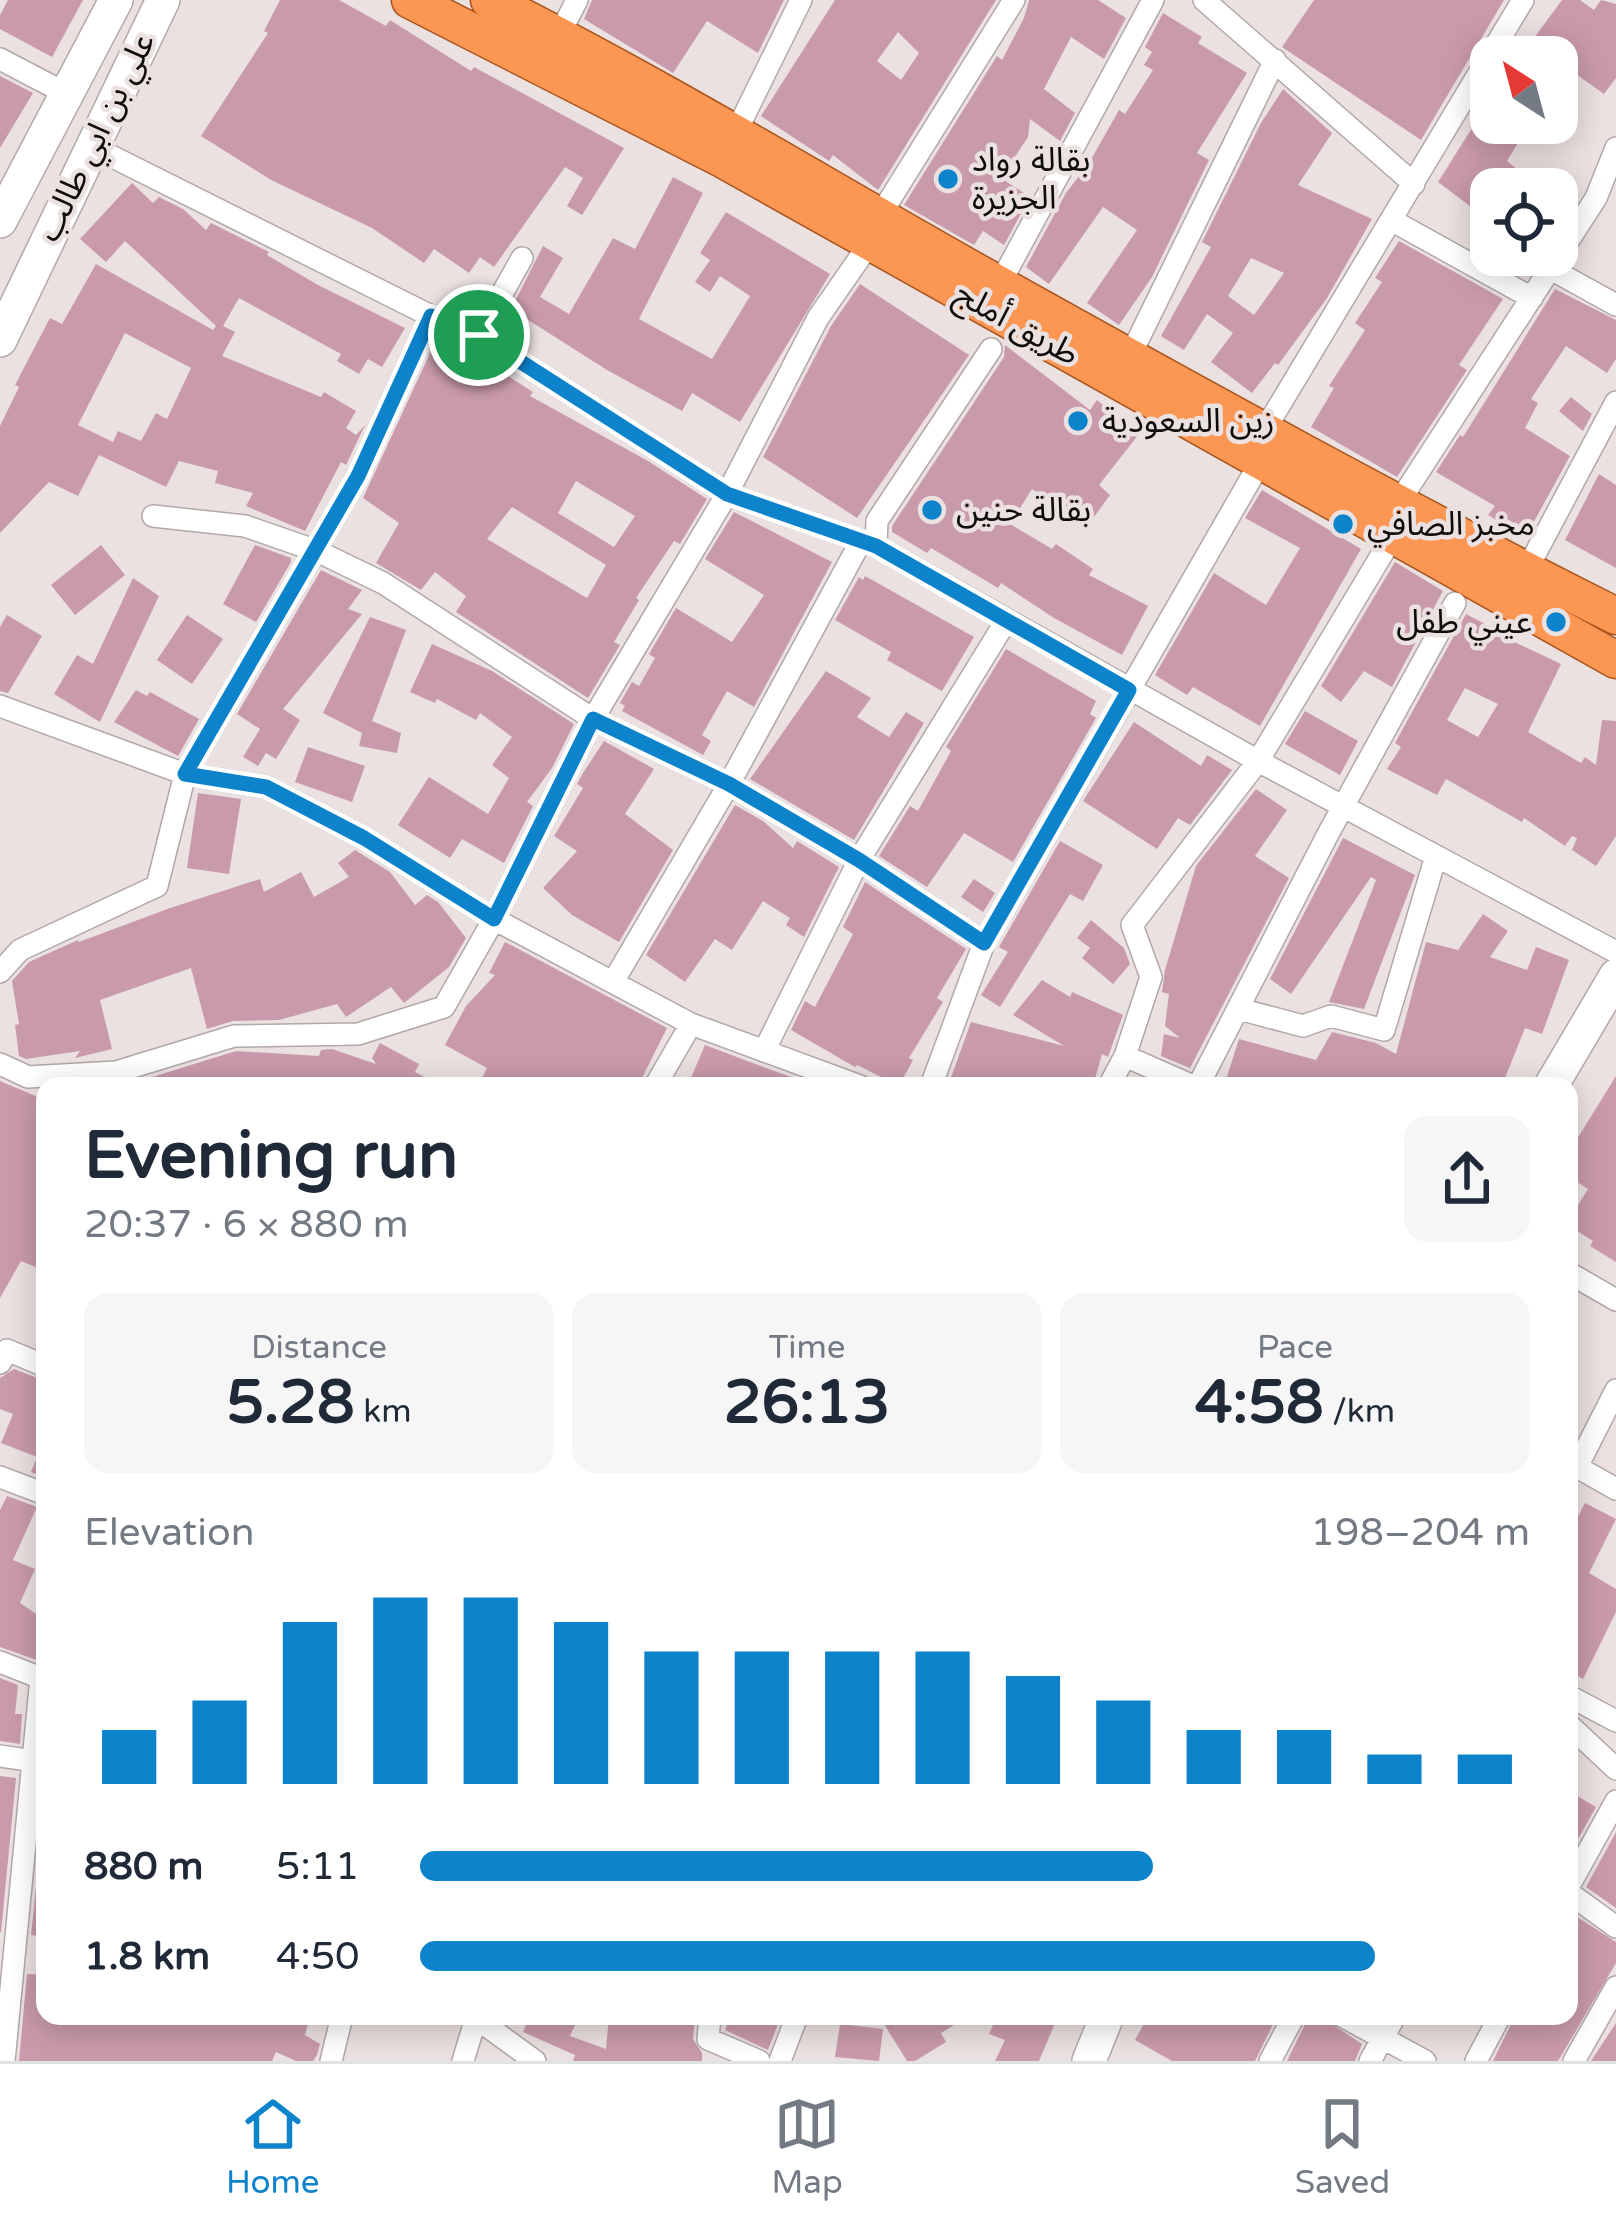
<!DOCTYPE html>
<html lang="en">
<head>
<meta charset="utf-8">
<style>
  :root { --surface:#fff; --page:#f6f6f7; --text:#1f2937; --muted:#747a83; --line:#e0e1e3; --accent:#0c83cb }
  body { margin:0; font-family:"Varela Round","Noto Sans Arabic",sans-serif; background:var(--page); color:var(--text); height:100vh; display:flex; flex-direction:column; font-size:45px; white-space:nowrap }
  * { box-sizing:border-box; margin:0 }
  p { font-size:39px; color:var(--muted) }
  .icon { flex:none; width:66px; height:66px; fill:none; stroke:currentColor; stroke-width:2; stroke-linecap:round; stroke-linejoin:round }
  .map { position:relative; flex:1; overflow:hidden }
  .side { position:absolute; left:36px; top:1077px; width:1542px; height:948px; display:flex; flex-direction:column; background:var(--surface); border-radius:24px; box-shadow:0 6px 30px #0003 }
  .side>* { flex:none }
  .needle { width:78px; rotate:324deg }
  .fabs { position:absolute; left:1470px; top:36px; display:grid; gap:24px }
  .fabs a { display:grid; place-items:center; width:108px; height:108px; border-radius:24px; background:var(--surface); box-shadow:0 6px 30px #0003; font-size:60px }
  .pin { position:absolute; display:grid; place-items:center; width:102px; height:102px; color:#fff; margin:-51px; border:6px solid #fff; border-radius:50%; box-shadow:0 3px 12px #0007 }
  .round { display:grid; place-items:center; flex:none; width:126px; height:126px; border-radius:24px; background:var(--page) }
  .headline { display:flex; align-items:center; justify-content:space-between; height:204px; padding:0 48px }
  h1 { font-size:66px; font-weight:800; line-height:90px }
  .stats { display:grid; grid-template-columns:repeat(3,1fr); gap:18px; height:204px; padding:12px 48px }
  .stats div { display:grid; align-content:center; border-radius:24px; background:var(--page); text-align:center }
  .stats b { font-size:60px; font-weight:800 }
  .stats small { font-size:33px; font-weight:400 }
  .stats p { font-size:33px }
  .chart { height:336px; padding:24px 48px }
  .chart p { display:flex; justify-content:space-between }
  .chart svg { width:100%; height:216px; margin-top:12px; stroke:var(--accent); stroke-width:6 }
  ul { padding:0 48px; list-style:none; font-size:39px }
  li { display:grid; grid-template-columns:192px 144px 1fr; align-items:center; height:90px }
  li i { height:30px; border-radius:15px; background:var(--accent) }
  .dock { display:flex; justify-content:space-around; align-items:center; height:168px; border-top:3px solid var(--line); background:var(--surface); font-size:33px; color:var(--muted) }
  .dock a { display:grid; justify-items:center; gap:6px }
  .dock .on { color:var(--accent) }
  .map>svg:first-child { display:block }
  .building { fill:#c99aac; fill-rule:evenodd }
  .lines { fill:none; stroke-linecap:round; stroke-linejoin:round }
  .minor-casing { stroke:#b1a8a7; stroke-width:24 }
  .secondary-casing { stroke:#b1a8a7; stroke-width:36 }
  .trunk-casing { stroke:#a8541e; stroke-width:39 }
  .minor { stroke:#fff; stroke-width:21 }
  .secondary { stroke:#fff; stroke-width:33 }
  .trunk { stroke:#fc9653; stroke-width:36 }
  .route-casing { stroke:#fff; stroke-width:24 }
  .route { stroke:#0c83cb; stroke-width:15 }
  .poi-dot { fill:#0c83cb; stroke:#ebe1e0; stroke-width:4.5 }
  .labels { text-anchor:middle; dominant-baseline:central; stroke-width:9; stroke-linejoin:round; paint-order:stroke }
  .street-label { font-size:33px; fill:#0f0c0c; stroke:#ebe1e0 }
  .poi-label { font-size:33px; fill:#0f0c0c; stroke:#ebe1e0; text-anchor:start }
</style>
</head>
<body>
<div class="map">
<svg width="1616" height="2061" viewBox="0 0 1616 2061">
  <rect width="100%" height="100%" fill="#ebe1e0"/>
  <path class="building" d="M8,0h75l-31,57 -52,-28v-14z
    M280,0h59l47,26 4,-6 81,51 3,-4 150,81 -42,67 -15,-9 16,-28 -18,-11 -71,100 -14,-10 -11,16 -35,-24 -10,14 -52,-35 -101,-48 -70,-44 67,-103 -4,-2z
    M592,0h192l-26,53 -51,-32 -34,52 -89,-54z
    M835,0h161l-118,190 -45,-35 -4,6 -68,-45zM898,32l21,21 -18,27 -24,-19z
    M1029,0h69l28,18 -22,41 -33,-22 -27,52 31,24 -15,28 -30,-22 -2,18 -27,41 29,19 -26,48 -21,-14 -9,14 -70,-40 93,-149 5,4 22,-42z
    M1314,0h190l-83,140 -139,-93z
    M1562,0h18l14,10 7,-10 15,4v74l-12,16 -73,-52z
    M1163,13l39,24 -4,6 49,30 -50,80 12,7 -57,117 -33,48 -32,-22 50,-73 -34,-23 -54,77 -23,-17 40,-74 23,-30 30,-53 6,4 28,-44 -9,-5 8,-13 -7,-5z
    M0,76l33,17 -33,55z
    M1283,89l49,44 -34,52 74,34 -45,79 -49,67 -3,-2 -23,30 -41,-31 22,-29 -26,-19 -23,36 -23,-14 50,-89 -9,-5 59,-119zM1251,258l33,15 -30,42 -26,-19z
    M1491,98v25h39l-23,38 35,28h-51v33l-53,-40z
    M673,177l30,16 -64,126 73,40 38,-63 -30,-20 -10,16 -15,-10 15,-22 -10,-7 26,-41 104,62 -90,148 -48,-29 -10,18 -75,-41 -96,-61 32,-63 20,12 -23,39 29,17 44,-76 22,11z
    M132,183l21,20 6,-6 24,12 23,21 5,-7 58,29 -2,3 51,30 87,43 -23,39 -14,-8 -9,15 -22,-13 4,-7 -102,-56 -16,28 12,6 -13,24 99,41 3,-5 32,19 -10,17 10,7 9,-10 -19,40 -5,-3 -36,69 -59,-25 7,-13 -38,-10 3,-12 -39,-10 -13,26 -67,-32 -21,41 -29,-14 -49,51v-107l19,-39 -4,-2 35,-67 12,6 34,-60 117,66 3,-4 -91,-85 -19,21 -26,-23zM125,333l66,35 -24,51 -11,-6 -15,28 -23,-10 -5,11 -35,-17z
    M1399,241l104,58 -44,66 8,5 -70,107 -86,-50 23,-39 -5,-2 36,-56 -10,-7 27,-41 -7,-4z
    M860,284l109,71 -112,163 -94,-61 68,-131z
    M1555,289l61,31v39l-9,14 -41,-27 -35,53 7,4 -13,25 45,28 -45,82 -37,-23 7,-9 -59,-34 24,-37 3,2z
    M437,338l49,41 8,-12 39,25 -3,4 118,65 59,38 -27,45 -6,-3 -38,57 3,2 -25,42 6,3 -32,53 -132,-86 10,-16 -31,-24 -14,18 -45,-27 23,-40 -36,-25zM576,481l59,35 -21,31 -56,-34zM512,507l94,58 -19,33 -100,-59z
    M1005,345l85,65 7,-10 42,34 -40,51 11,10 -24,33 -54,-39 -22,35 42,25 4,-5 37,25 -4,6 59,31 -26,49 -68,-37 -53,-35 -3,5 -67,-40 -4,5 -35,-21v-6l112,-169z
    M1571,397l21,17 -9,17 -24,-20z
    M1599,474l17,11v83l-51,-28z
    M1262,490l99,59 -101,177 -67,-39 -6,8 -32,-20 59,-102 52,32 34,-57 -55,-30z
    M734,512l98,50 -78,145 -27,-16 -25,44 9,6 -8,14 -81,-44 3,-5 -5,-3 12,-21 7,4 16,-28 -6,-4 27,-46 56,34 32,-47 -59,-36z
    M101,545l24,30 -50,40 -24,-30z
    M255,545l36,13v4l-35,60 -33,-18z
    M1395,562l48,29 -51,96 -28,-16 -23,31 -20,-16z
    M321,570l41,20 -14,19 14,5 -79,95 17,11 -24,39 -10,-6 -8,13 -15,-9 17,-28 -23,-15z
    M865,576l109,61 -32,54 -55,-31 4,-8 -56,-32 24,-43 4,3z
    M133,578l26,18 -59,126 -46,-28 23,-39 16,9z
    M1466,614l27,14 -2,3 70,33 -33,68 53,31 4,-6 11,8 6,-45 14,1v115l-20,30 -24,-16 5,-12 -5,-2 -7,10 -41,-28 -2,4 -76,-43 -9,16 -50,-26 14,-22 -6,-4zM1465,688l33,16 -20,33 -31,-17z
    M7,615l35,21 -34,57 -8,-2v-64z
    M187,615l36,24 -31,45 -35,-24z
    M370,617l36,13 -34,91 29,12 -4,20 -38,-7 3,-13 -39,-20z
    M432,644l60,27 82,53 -22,44 -25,34 6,4 -29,57 -42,-24 -12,19 -52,-33 31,-48 59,37 21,-36 -17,-13 20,-28 -32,-24 -4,7 -39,-21 -2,4 -25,-11z
    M1006,649l90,52 -6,13 6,4 -83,144 -49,-29 -37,54 -48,-31 31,-50 8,5 33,-60 -5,-4z
    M826,671l45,27 -14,19 32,20 17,-25 18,11 -70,117 -104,-61z
    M136,690l11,6 3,-4 49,27 -21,37 -64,-34z
    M1305,711l53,30 -18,34 -55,-31z
    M1134,722l67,44 6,-11 25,15 -42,55 -12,-7 -21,31 -74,-48z
    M604,741l50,28 -29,45 48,36 -54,92 -47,-27 -29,-27 34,-37 -23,-15 29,-48 -6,-4 6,-11z
    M308,747l57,19 -13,36 -57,-20z
    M1256,789l31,21 -32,46 34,22 -99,190 -29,-12 3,-22 16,4 -15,-12 4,-32 -7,-2 3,-22 31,-104z
    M198,793l43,6 -12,75 -42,-6z
    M735,805l28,16 30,27 4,-7 42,26 -35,70 -18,-12 4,-7 -27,-17 -31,49 -17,-11 -30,43 -39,-27z
    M1343,838l72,37 -51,134 -35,-7 47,-122 -5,-3 -80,117 -21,-15z
    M1060,841l43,24 -20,36 -13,-7 -70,113 -19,-12 27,-43 -9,-5z
    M355,850l35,22 25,33 12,-10 11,7 28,36 -17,29 -45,36 -13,-16 -45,30 -9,-13 -58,16 -46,1 -26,8 -16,-61 -91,32 12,49 -37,9 5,-7 -54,8 -7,-3 -4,-31 4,-1 -7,-43 17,-19 49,-22 1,2 91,-34 90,-29 4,13 37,-20 13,25 35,-20 -11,-14z
    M974,879l21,14 -12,19 -22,-15z
    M865,882l101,67 -29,49 6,4 -34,56 4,2 -14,26 -42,-21 -2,2 -64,-37 14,-29 10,6 38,-73 -10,-7z
    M1483,914l25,17 -18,26 37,13 9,-23 33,13 -27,74 -17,-6 -22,55 -10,-4 -3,7h-266l15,-47 77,21 16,-28 44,11 20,11 30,-112 32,8z
    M1091,920l33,28 6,16 -17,20 -31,-26 8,-10 -13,-10z
    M505,942l162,86 -29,58h-160l9,-18 -42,-23 21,-39 29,-31 -6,-2z
    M1042,980l28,17 2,-5 51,23 -15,42 -6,-3 -9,32h-145l23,-64 93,24 -51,-31z
    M380,1043l39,21 -4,8 26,14h-290l-2,-8 87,-27 83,5 2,-6 11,-1 44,15 -4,-6z
    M705,1045l53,20 58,21h-121l2,-3 -7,-3z
    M1616,1076v186l-26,-16 3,-5 -24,-15v-7l19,-30 -19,-12v-25z
    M0,1081l45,19v171l-24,-10 -21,37z
    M14,1369l31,12v97l-14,-6 6,-15 -36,-14 12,-29 -13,-5v-31z
    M7,1496l30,11 -24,53 22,9 -15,34 25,17v43l-45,-16v-137z
    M1585,1503l31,16 -27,54 27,16v23l-33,67 -14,-8v-137z
    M0,1678l18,7 -3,29h7l-2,30 -20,-3z
    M0,1776l16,2 -15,154h-1z
    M1569,1791l27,16 -27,48z
    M1616,1832v76l-30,-21z
    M40,1849h5v88l-14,-2z
    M1574,1915l42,27v21l-58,98h-65l22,-45h54v-93z
    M27,1974l18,1v41h265l-5,19 15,9 -3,11 -4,6h-17l-20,-9 -4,9h-253z
    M530,2016h49l-9,20 36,13 3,-33h86l-2,23 9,14v8h-129l2,-6 -52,-23z
    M731,2016h50l-13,34 -43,-20z
    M879,2016h90l-28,17 5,9 -31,19h-8z
    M997,2016h61l-19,45h-44l10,-21 -16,-6z
    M1148,2016h129l-22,45h-83l-37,-21z
    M1309,2016h11l42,28 -7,17h-68z
    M1616,2023v38h-25l2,-3z
    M840,2024l43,5 -4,32 -44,-4z"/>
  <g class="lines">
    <g class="minor-casing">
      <path id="minor" d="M1204,0l210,184
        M559,35l18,-35
        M0,59l65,34
        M736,132l65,-132
        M91,146l340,170 48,19 248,159 149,52 382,215 358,191
        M879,217l135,-217
        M1393,221l139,77
        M1551,269l65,36
        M999,285l154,-285
        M479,335l43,-77
        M1130,356l145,-296
        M1264,431l259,-431
        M1399,502l197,-304 20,-50
        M153,516l92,10 72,25 66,32 210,136 136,65 130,76 125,83
        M876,546l1,-25 114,-172
        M1526,571l90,-169
        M0,706l185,68 81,13 98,51 130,81 197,105 169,62
        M0,972l20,-22 137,-64 28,-112 173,-298 73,-160
        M613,982l116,-198 132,-243
        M1239,1009l64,17 28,-10 53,14 52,-174
        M764,1051l95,-191 147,-239
        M0,1064l28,13 88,-5 118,-36 124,-2 86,-27 50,-88 99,-200 134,-225 91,-176 52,-75
        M655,1086l36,-62
        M931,1086l53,-143 277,-482
        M1109,1086l16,-30
        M1193,1086l-68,-30 26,-79 -19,-52 126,-164 135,-225
        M1198,1086l130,-252 127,-231
        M1569,1273l47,27
        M0,1363l7,-13 38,16
        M1616,1390l-39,77 39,22
        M0,1477l45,17
        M0,1662l41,16 -37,383
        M1569,1696l47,25
        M1569,1725l47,44
        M0,1756l41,6
        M1569,1886l47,-85
        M1569,1893l47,34
        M473,2016l62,45
        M710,2016l-2,23 51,22
        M1342,2016l83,45
        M331,2061l11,-45
        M463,2061l13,-43
        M780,2061l17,-45
        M1270,2061l24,-45
        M1370,2061l25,-45
        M1476,2061l24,-45
        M1574,2061l42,-74"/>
    </g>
    <g class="secondary-casing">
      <path id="secondary" d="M0,221l116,-221
        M0,340l163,-340
        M1551,1086l65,-110
        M1089,2061l18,-45"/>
    </g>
    <g class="trunk-casing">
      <path id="trunk" d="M410,0l314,160 892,500
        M489,0c174,87 339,189 509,284 204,114 409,227 618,332"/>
    </g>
    <use href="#minor" class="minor"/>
    <use href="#secondary" class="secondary"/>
    <use href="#trunk" class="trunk"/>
  </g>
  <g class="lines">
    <g class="route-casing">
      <path id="route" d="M431,316l48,19 248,159 149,52 253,144 -145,253 -125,-83 -130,-76 -136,-65 -99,200 -130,-81 -98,-51 -81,-13 173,-298z"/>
    </g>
    <use href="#route" class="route"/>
  </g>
  <g class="poi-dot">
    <circle cx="948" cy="179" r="12"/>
    <circle cx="1078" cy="421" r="12"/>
    <circle cx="932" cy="510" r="12"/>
    <circle cx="1343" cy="524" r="12"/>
    <circle cx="1556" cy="622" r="12"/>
  </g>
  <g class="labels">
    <g class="street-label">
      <text transform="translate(96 137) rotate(-64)">علي بن ابي طالب</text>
      <text transform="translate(1017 324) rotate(29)">طريق أملج</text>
    </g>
    <g class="poi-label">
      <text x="972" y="160">بقالة رواد<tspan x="972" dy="38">الجزيرة</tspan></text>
      <text x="1102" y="421">زين السعودية</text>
      <text x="956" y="510">بقالة حنين</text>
      <text x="1367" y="524">مخبز الصافي</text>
      <text x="1532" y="622" text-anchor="end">عيني طفل</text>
    </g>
  </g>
</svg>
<div class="fabs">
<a><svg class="needle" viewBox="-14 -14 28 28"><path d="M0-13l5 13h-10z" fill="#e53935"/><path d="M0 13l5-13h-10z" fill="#747a83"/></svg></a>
<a><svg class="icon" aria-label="locate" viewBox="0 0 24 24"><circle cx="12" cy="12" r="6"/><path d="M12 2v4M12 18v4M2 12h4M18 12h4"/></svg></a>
</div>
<div class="pin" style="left:479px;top:335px;background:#1e9e55"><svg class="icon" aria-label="arrive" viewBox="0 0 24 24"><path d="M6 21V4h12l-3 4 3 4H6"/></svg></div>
<section class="side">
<div class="headline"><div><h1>Evening run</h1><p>20:37 · 6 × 880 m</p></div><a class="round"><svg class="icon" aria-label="share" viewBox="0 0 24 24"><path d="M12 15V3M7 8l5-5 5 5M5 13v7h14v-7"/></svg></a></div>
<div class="stats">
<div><p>Distance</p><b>5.28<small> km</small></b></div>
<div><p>Time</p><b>26:13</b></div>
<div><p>Pace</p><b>4:58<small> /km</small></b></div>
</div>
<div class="chart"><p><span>Elevation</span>198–204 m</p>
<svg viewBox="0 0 160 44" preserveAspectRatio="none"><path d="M5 44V33M15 44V27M25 44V11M35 44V6M45 44V6M55 44V11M65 44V17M75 44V17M85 44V17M95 44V17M105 44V22M115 44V27M125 44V33M135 44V33M145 44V38M155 44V38"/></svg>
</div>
<ul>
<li><b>880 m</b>5:11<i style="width:66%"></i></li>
<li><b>1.8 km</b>4:50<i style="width:86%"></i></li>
</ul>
</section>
</div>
<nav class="dock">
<a class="on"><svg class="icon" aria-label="home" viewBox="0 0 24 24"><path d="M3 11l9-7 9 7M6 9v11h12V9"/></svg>Home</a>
<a><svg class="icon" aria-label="map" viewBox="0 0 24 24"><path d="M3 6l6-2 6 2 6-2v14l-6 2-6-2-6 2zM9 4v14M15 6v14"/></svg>Map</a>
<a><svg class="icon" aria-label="saved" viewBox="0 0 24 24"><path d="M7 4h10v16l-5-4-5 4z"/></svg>Saved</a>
</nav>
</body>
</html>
